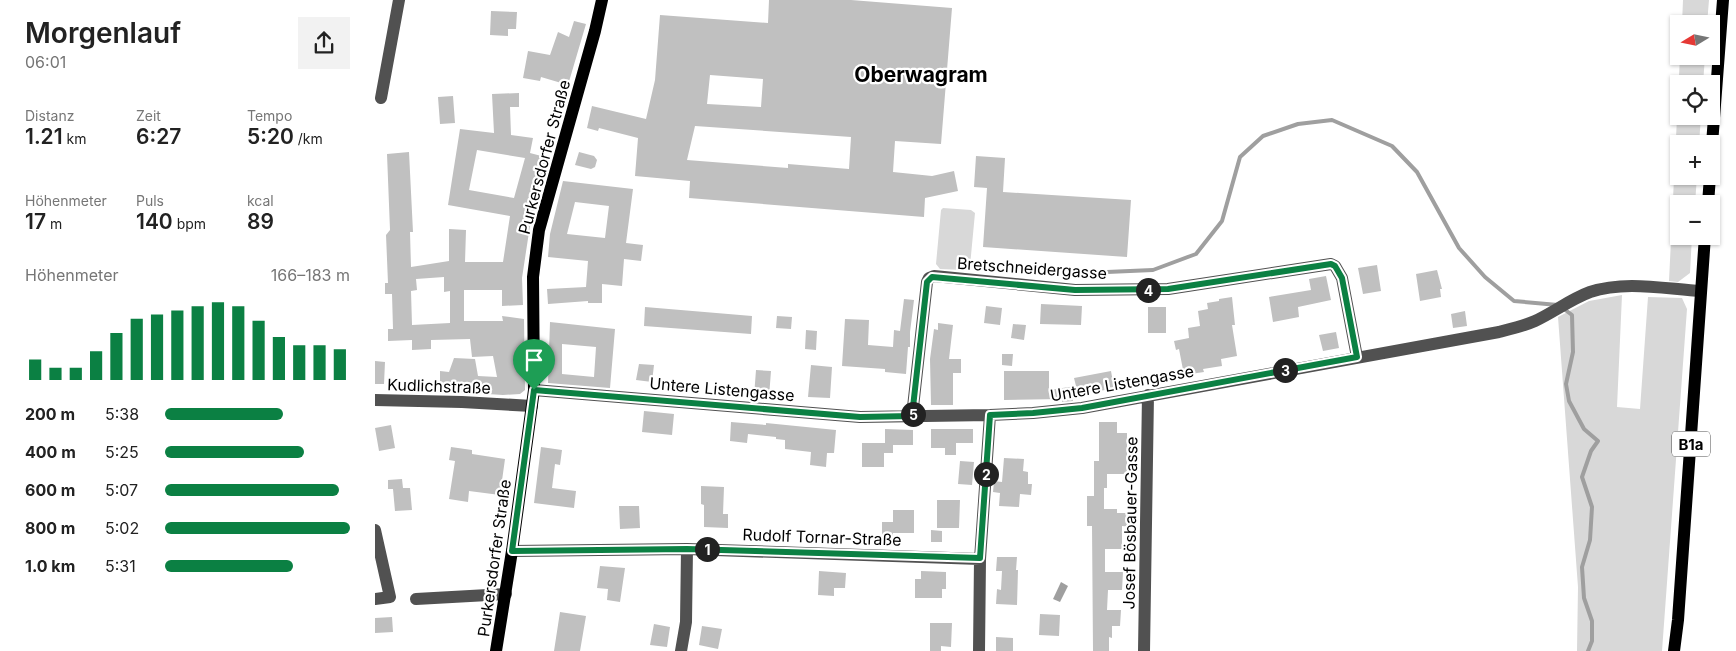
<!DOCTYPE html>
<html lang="de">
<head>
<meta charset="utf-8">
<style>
  :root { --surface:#fff; --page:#f2f2f2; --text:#222; --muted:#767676; --accent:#0b8043 }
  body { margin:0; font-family:Inter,sans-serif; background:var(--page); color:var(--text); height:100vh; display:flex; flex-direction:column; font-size:19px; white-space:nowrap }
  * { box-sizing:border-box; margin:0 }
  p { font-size:16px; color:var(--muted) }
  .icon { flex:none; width:28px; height:28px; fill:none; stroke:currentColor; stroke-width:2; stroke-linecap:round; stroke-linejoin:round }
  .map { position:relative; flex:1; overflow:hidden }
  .drawer { display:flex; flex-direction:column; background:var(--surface); width:375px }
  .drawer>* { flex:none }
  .needle { width:32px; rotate:260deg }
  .fabs { position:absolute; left:1295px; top:15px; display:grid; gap:10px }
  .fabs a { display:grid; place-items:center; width:50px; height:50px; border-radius:0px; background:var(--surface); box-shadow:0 1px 4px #0004; font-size:25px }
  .pin { position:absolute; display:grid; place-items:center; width:42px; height:42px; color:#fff; margin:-51px -21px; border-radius:50% 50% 50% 0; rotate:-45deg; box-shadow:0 0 5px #0007 }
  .pin .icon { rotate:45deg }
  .km { position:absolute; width:25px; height:25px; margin:-12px; border-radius:50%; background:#222; color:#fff; font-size:14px; line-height:25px; text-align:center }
  .round { display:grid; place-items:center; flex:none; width:52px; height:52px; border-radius:0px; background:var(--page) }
  .overview { display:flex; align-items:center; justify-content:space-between; height:85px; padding:0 25px }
  h1 { font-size:28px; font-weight:600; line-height:38px }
  .figures { display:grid; grid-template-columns:repeat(3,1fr); gap:8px; height:85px; padding:5px 25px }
  .figures div { display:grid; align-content:center }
  .figures b { font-size:21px; font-weight:600 }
  .figures small { font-size:14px; font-weight:400 }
  .figures p { font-size:14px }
  .chart { height:140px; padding:10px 25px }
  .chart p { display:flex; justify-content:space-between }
  .chart svg { width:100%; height:90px; margin-top:5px; stroke:var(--accent); stroke-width:6 }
  ul { padding:0 25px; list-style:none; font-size:16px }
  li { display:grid; grid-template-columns:80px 60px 1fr; align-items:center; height:38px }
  li i { height:12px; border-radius:6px; background:var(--accent) }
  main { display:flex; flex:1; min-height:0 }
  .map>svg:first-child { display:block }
  .green { fill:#d8d8d8 }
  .water { fill:#9f9f9f }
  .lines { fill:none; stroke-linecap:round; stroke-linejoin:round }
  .stream { stroke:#9f9f9f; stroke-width:4 }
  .building { fill:#c0c0c0; fill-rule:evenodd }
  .minor { stroke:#515151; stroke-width:12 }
  .major { stroke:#000; stroke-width:12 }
  .route-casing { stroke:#fff; stroke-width:10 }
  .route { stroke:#0b8043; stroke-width:6 }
  .labels { text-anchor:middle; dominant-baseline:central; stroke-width:4.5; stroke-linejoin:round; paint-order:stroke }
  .shield { fill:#fff; stroke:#4c4c4c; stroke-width:1 }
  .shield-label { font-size:15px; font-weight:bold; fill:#000 }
  .street-label { font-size:16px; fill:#000; stroke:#fff }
  .district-label { font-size:21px; font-weight:bold; fill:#000; stroke:#fff }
</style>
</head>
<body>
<main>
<section class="drawer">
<div class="overview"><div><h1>Morgenlauf</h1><p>06:01</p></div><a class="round"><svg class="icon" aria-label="share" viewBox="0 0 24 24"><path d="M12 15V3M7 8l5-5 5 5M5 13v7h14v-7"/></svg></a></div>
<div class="figures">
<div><p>Distanz</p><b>1.21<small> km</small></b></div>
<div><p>Zeit</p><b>6:27</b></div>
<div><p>Tempo</p><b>5:20<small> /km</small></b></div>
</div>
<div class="figures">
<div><p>Höhenmeter</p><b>17<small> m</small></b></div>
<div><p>Puls</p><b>140<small> bpm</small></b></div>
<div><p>kcal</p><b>89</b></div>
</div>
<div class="chart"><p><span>Höhenmeter</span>166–183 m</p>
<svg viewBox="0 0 160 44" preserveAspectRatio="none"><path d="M5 44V34M15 44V38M25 44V38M35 44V30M45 44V21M55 44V14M65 44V12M75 44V10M85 44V8M95 44V6M105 44V8M115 44V15M125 44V23M135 44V27M145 44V27M155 44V29"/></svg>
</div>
<ul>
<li><b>200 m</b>5:38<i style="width:64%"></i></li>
<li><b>400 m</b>5:25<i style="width:75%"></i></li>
<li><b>600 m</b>5:07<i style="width:94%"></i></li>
<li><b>800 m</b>5:02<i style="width:100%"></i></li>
<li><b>1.0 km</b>5:31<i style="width:69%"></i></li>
</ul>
</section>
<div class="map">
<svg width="1361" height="651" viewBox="0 0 1361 651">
  <rect width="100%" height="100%" fill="#fff"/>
  <path class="green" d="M1308,0h26l-2,24h-25z
    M1305,56h25l-2,28h-24v32h22l-2,28h-20v32h18l-2,28h-16v32h13l-2,37 -12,9 -9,-1z
    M568,208l28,2 4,3 -5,53 -6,4 -24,-1 -4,-5 5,-54z
    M1247,295l-5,112 23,2 8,-112 34,1 5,11 -25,342h-85l1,-64 -20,-270 31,-16z"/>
  <path class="water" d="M686,582l7,4 -8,16 -7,-3z"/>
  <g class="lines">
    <path class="stream" d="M709,273l69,-3 43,-16 26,-33 18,-64 23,-21 35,-12 34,-4 60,26 25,26 42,76 26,29 29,24 44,4
      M1189,309l8,6 1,37 -7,32 3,17 15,28 14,12 -7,10 -9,26 10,30 -2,33 -8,27 2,31 8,23v20l-4,10"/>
  </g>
  <path class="building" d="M394,0h82l101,8 -11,136 -46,-3 -2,31 39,4 22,-5 4,20 -33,7 -1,19 -235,-19 1,-17 -55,-5 3,-38 -39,-10 -1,3 -11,-3 5,-22 54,13 9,-39 5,-65 108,8zM335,75l53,4 -2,28 -54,-3zM320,126l156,11 -2,32 -61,-5v4l-101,-8z
    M116,11l26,1 -1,17h-8v7l-18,-1z
    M199,21l12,3 -18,61 -27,-8 -1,4 -17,-3 5,-27 22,4 8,-23 11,5z
    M144,93v14h-9l1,28 22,3 -3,15 19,5 -17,62 -1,-1 -9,59 1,27 -21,1v-16h-38v31h39l-1,-5 22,3 1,71 -5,4 -17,1 -63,-4v-20l9,1 5,-14 21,1 3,17 19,1 -4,-21 -21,1 -2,-18 -39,1v9l-19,1v-10l-24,1v-12h5l-1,-35h-7v-11h3l-2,-48 4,-5 -3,-76 22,-2 4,80h-3l1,35 38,-6v-32l17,1 -1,32h38l7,-46 -62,-11 12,-76 34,4 -2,-39zM102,150l48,8 -11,40 -45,-8zM69,277v15l6,-1v32l-38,2 -1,-34 6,-1 -1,-11z
    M78,96l2,27 -15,1 -2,-27z
    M204,152l15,4 3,4 -2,7 -4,2 -16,-4z
    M601,156l29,2 -2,34 128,8 -4,57 -144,-10 4,-59 -13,-1z
    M188,181l70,8 -7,54 17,2 -2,16 -17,-2 -2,27 -20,-2v19h-14v-2l-40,3 -1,-15 39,-2 2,-26 -40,-4 2,-23zM200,202l34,4 -4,32 -38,-4z
    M1002,265l4,26 -18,3 -5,-26z
    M1062,270l5,19h-2l1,8 -21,4 -4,-27z
    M951,276l5,24 -33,7 1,10 -26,5 -4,-25 42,-7 -2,-11z
    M857,297l3,28h-3l5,31 -16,3 1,7 -19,3 1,3 -20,3 -5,-26 -3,1 -2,-9 15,-3 -1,-10 12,-2 -2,-15 10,-2 -1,-6 12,-2v-2z
    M529,299l10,1 -4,32v15h-2l-2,27 -21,-2v-3l-43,-3 3,-47 24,1 -1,25 25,2 1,-17 6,1z
    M666,304l41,2 -1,19 -41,-1z
    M611,306l16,2 -2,17 -16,-2z
    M270,307l107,9 -1,18 -107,-8z
    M773,307h18v26h-18z
    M1090,311l2,15 -14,2 -2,-14z
    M402,316l15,1 -1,12 -15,-1z
    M175,322l65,7 -5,59 -62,-5zM187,344l34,3 -2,30 -32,-3z
    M563,323l15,2 -4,34h12v14h-8v32h-22l-1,-46 4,-30 4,1z
    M638,324l13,1 -2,15 -13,-2z
    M431,330l11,1 -1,19 -11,-1z
    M961,332l3,16 -16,3 -4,-16z
    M627,354h11l-1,12 -10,-1z
    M0,361l10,1 -1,22h-9z
    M264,364l15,1 -2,17 -16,-2z
    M436,365l21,2 -2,31 -22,-1z
    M381,370l15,1 -2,26 -15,-1z
    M629,371h45v19l27,-4 -2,-8 37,-7 3,17 -42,9 1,4 -11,1v-3l-58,1z
    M269,411l30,3 -2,21 -30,-3z
    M356,422l35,3v-2l70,7 -2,23h-7l-1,14 -16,-2 1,-13 -26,-3v-9l-9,-1v-2l-28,-3 -1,9 -17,-2z
    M724,422h18v11h10v41h-20v14h-3v21h13v4h16v14l-11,-1v23h-17v23h18l-1,18h-14l-1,20h14l-1,16h-8v12l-3,-1v14h-16l-1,-125h-5v-30h7v-35h5z
    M16,425l4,23 -16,3 -4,-23z
    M510,429l28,1v15h-20v8h-9v14h-22v-24h23z
    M556,429h42v14h-17v12h-11v-7h-14z
    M76,447l21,3v4l33,5 -5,36 -31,-4 -1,11 -19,-3 6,-38 -6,-1z
    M166,447l21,3 -2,15 -5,-1 -3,24 24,3 -2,17 -40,-5z
    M629,458l20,1 -1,12 5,1v12h4l-1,11 -11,-1 -1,13 -20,-1 1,-13 -7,-1 1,-11 8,1z
    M585,461l14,1 -2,23 -14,-1z
    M27,479l1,9h7l2,22 -17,1 -2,-22h-5v-9z
    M326,486l23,1 -1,27h5v14l-24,-1v-22l-3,-1z
    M562,500h23l-1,28h-22z
    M244,506h20l1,22 -20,1z
    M518,510h21v23h-21v5h-11v-16h11z
    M556,530l11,1v11h-11z
    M622,557h20l-1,13h2l-1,35 -21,-1 1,-15 4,1 1,-19h-6z
    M225,566l25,2 -5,34 -13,-2 1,-11 -11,-1z
    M444,571l27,2 -1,15h-11v8l-16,-1z
    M546,571l25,1v17h-4v9h-27v-19h6z
    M185,612l26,4 -6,35h-26z
    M665,614l20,1 -1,21 -20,-1z
    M17,617l1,15 -18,1v-15z
    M555,623h22l-1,24 -10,-1v5h-11z
    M279,624l16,3 -3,20 -17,-2z
    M327,626l20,3 -4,20 -19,-4z
    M621,637l17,1v13h-17z"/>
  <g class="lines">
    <path class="minor" d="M6,98l18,-98
      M159,390l326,27 130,-2 43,-2 49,-5 417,-76c12,-3 25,-6 36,-11 19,-9 36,-22 55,-29 35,-12 76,-3 111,-1
      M0,400l87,2 70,4
      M537,416l15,-134 2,-4 5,-2 141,14 93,-1 163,-25 4,2 7,12 15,79
      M0,530l15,67 -15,2
      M137,551l175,-2 293,10
      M41,599l90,-5
      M306,651l5,-29 1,-73
      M604,651l1,-92 10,-144
      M769,651l4,-256"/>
    <path class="major" d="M1336,157l12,-157
      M1333,204l2,-28
      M121,651l16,-100 22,-161 -1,-113 6,-47 56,-199 7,-31
      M1299,651l4,-31 27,-384"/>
  </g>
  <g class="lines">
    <g class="route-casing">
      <path id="route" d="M956,264l4,2 7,12 15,79 -275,51 -49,5 -43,2 -10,143 -293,-9 -175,2 22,-161 326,27 52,-1 15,-134 5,-5 143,13 93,-1z"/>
    </g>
    <use href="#route" class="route"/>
  </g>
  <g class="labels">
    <rect class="shield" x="1297" y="431.5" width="38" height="25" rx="4"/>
    <g class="shield-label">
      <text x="1316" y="444">B1a</text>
    </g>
    <g class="street-label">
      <text transform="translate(169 157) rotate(-75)">Purkersdorfer Straße</text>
      <text transform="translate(657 268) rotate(4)">Bretschneidergasse</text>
      <text transform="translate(747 383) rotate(-10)">Untere Listengasse</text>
      <text transform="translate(64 386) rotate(2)">Kudlichstraße</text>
      <text transform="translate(347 389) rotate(5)">Untere Listengasse</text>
      <text transform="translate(755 523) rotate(-89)">Josef Bösbauer-Gasse</text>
      <text transform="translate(447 537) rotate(2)">Rudolf Tornar-Straße</text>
      <text transform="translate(119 558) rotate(-82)">Purkersdorfer Straße</text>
    </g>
    <g class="district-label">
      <text x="546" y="74">Oberwagram</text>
    </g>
  </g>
</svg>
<div class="fabs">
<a><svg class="needle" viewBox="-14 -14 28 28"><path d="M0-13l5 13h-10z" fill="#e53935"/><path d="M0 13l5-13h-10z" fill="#767676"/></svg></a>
<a><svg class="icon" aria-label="locate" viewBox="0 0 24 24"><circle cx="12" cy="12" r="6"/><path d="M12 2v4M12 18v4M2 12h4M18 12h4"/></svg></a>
<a>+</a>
<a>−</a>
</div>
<div class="pin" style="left:159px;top:390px;background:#1e9e55"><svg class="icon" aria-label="arrive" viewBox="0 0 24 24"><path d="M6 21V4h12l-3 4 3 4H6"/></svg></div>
<b class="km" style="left:332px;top:549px">1</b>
<b class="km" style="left:611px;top:474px">2</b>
<b class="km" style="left:910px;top:370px">3</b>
<b class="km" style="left:773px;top:290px">4</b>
<b class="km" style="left:538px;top:414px">5</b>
</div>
</main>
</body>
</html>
